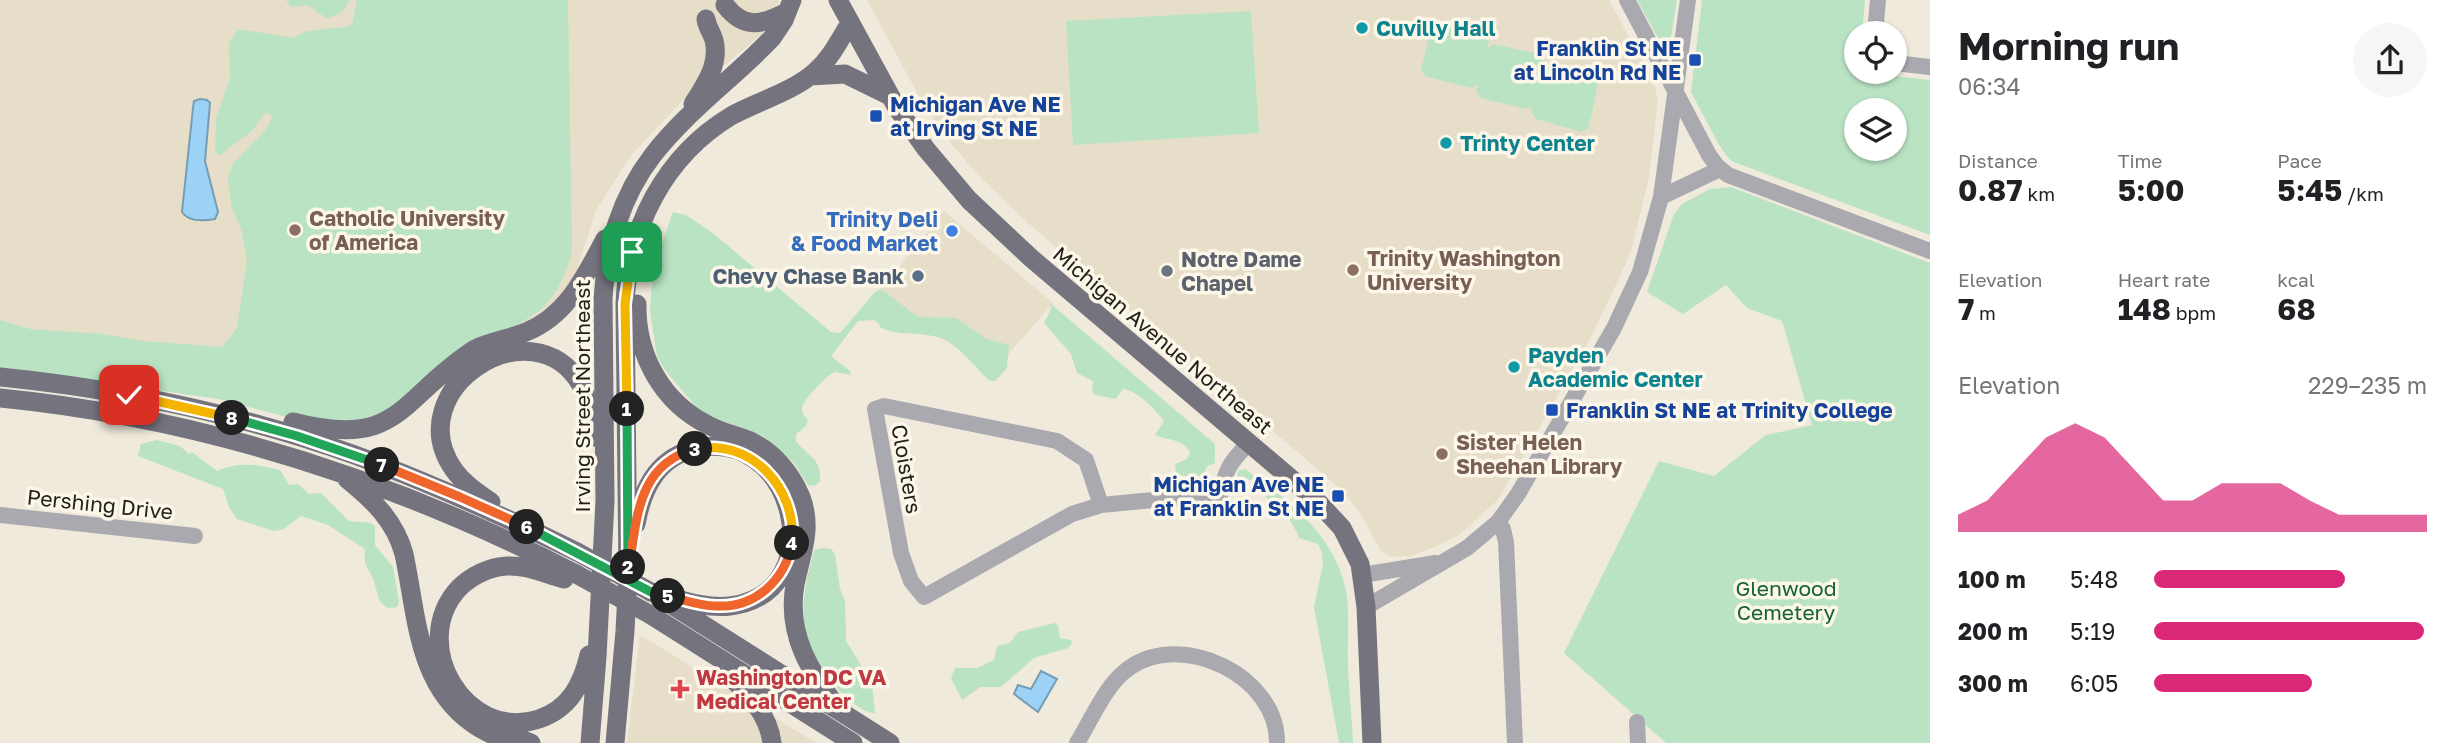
<!DOCTYPE html>
<html lang="en">
<head>
<meta charset="utf-8">
<style>
  :root { --surface:#fff; --page:#f6f6f6; --text:#202124; --muted:#757577; --accent:#db2777 }
  body { margin:0; font-family:"Golos Text",sans-serif; background:var(--page); color:var(--text); height:100vh; display:flex; flex-direction:column; font-size:26px; white-space:nowrap }
  * { box-sizing:border-box; margin:0 }
  p { font-size:23px; color:var(--muted) }
  .icon { flex:none; width:38px; height:38px; fill:none; stroke:currentColor; stroke-width:2; stroke-linecap:round; stroke-linejoin:round }
  .map { position:relative; flex:1; overflow:hidden }
  .drawer { display:flex; flex-direction:column; background:var(--surface); width:525px }
  .drawer>* { flex:none }
  .tools { position:absolute; left:1844px; top:21px; display:grid; gap:14px }
  .tools a { display:grid; place-items:center; width:63px; height:63px; border-radius:50%; background:var(--surface); box-shadow:0 2px 5px #0004; font-size:35px }
  .pin { position:absolute; display:grid; place-items:center; width:60px; height:60px; color:#fff; margin:-30px; border-radius:14px; box-shadow:0 4px 10px #0006 }
  .km { position:absolute; width:35px; height:35px; margin:-18px; border-radius:50%; background:#222; color:#fff; font-size:19px; line-height:35px; text-align:center }
  .round { display:grid; place-items:center; flex:none; width:74px; height:74px; border-radius:37px; background:var(--page) }
  .headline { display:flex; align-items:center; justify-content:space-between; height:119px; padding:0 28px }
  h1 { font-size:38px; font-weight:700; line-height:52px }
  .figures { display:grid; grid-template-columns:repeat(3,1fr); gap:10px; height:119px; padding:7px 28px }
  .figures div { display:grid; align-content:center }
  .figures b { font-size:30px; font-weight:700 }
  .figures small { font-size:19px; font-weight:400 }
  .figures p { font-size:19px }
  .chart { height:196px; padding:14px 28px }
  .chart p { display:flex; justify-content:space-between }
  .chart svg { width:100%; height:126px; margin-top:7px; fill:var(--accent); opacity:.7 }
  ul { padding:0 28px; list-style:none; font-size:23px }
  li { display:grid; grid-template-columns:112px 84px 1fr; align-items:center; height:52px }
  li i { height:18px; border-radius:9px; background:var(--accent) }
  main { display:flex; flex:1; min-height:0 }
  .map>svg:first-child { display:block }
  .built { fill:#e6dec8 }
  .green { fill:#bae3c4; fill-rule:evenodd }
  .water { fill:#9cd2f5; stroke:#779db4; stroke-width:2 }
  .lines { fill:none; stroke-linecap:round; stroke-linejoin:round }
  .minor { stroke:#aaa9af; stroke-width:16 }
  .major { stroke:#75737e; stroke-width:19 }
  .major-bridge { stroke:#75737e; stroke-width:19 }
  .split-1-casing { stroke:#fff; stroke-width:14 }
  .split-2-casing { stroke:#fff; stroke-width:14 }
  .split-3-casing { stroke:#fff; stroke-width:14 }
  .split-4-casing { stroke:#fff; stroke-width:14 }
  .split-5-casing { stroke:#fff; stroke-width:14 }
  .split-6-casing { stroke:#fff; stroke-width:14 }
  .split-7-casing { stroke:#fff; stroke-width:14 }
  .split-8-casing { stroke:#fff; stroke-width:14 }
  .split-9-casing { stroke:#fff; stroke-width:14 }
  .split-1 { stroke:#f5b400; stroke-width:9 }
  .split-2 { stroke:#22a559; stroke-width:9 }
  .split-3 { stroke:#f0652b; stroke-width:9 }
  .split-4 { stroke:#f5b400; stroke-width:9 }
  .split-5 { stroke:#f0652b; stroke-width:9 }
  .split-6 { stroke:#22a559; stroke-width:9 }
  .split-7 { stroke:#f0652b; stroke-width:9 }
  .split-8 { stroke:#22a559; stroke-width:9 }
  .split-9 { stroke:#f5b400; stroke-width:9 }
  .culture-dot { fill:#0f9aa8; stroke:#fcf7e9; stroke-width:2.5 }
  .transit-dot { fill:#1a4fb4; stroke:#fcf7e9; stroke-width:2.5 }
  .education-dot { fill:#8d6e63; stroke:#fcf7e9; stroke-width:2.5 }
  .shop-dot { fill:#3f7fe0; stroke:#fcf7e9; stroke-width:2.5 }
  .worship-dot { fill:#6b7280; stroke:#fcf7e9; stroke-width:2.5 }
  .service-dot { fill:#5c6f8a; stroke:#fcf7e9; stroke-width:2.5 }
  .health-dot { fill:#e0444e; stroke:#fcf7e9; stroke-width:2.5 }
  .labels { text-anchor:middle; dominant-baseline:central; stroke-width:7; stroke-linejoin:round; paint-order:stroke }
  .culture-label { font-size:21px; font-weight:bold; fill:#0d838f; stroke:#fcf7e9; text-anchor:start }
  .transit-label { font-size:21px; font-weight:bold; fill:#164399; stroke:#fcf7e9; text-anchor:end }
  .education-label { font-size:21px; font-weight:bold; fill:#785e54; stroke:#fcf7e9; text-anchor:start }
  .shop-label { font-size:21px; font-weight:bold; fill:#366cbe; stroke:#fcf7e9; text-anchor:end }
  .worship-label { font-size:21px; font-weight:bold; fill:#5b616d; stroke:#fcf7e9; text-anchor:start }
  .service-label { font-size:21px; font-weight:bold; fill:#4e5e75; stroke:#fcf7e9; text-anchor:end }
  .street-label { font-size:21px; fill:#22201b; stroke:#fcf7e9 }
  .park-label { font-size:21px; fill:#146334; stroke:#fcf7e9 }
  .health-label { font-size:21px; font-weight:bold; fill:#be3a42; stroke:#fcf7e9; text-anchor:start }
</style>
</head>
<body>
<main>
<div class="map">
<svg width="1930" height="743" viewBox="0 0 1930 743">
  <rect width="100%" height="100%" fill="#efeadb"/>
  <path class="built" d="M0,0h779l-1,8 -16,26 -78,65 -51,54 -37,57 -22,69 -18,23 -23,16 -20,9 -217,80 -296,-45z
    M867,0h742l44,81 5,18 -9,79 -18,73 -17,38 -23,48 -93,163 -39,35 -22,11 -26,10 -20,1 -10,-6 -21,-38 -18,-23 -313,-266 -52,-50 -33,-39 -23,-35z
    M944,211l109,92 -50,57 -137,-52z
    M640,635l176,108h-189z"/>
  <path class="green" d="M286,0h63c-4,12 -11,16 -23,18l-18,-13 -17,2z
    M357,0h211l4,251c-5,21 -14,41 -29,57l-170,113 -59,3 -96,-25 -218,-31v-48l30,9 73,5 40,7 79,6 15,-19 10,-68 -6,-31 -10,-24 -3,-27 4,-13 34,-36 6,-11 -3,-5h-4l-13,18 -32,24 -5,-2 1,-34 14,-41 -1,-35 9,-14 55,9 13,-7 40,-4 6,-3z
    M1637,0h40l-8,50 -5,-1z
    M1702,0h163l-3,33h-5v39l73,8v155l-199,-74 -12,-16 -28,-53zM1857,110h38v39h-38z
    M1251,11l8,122 -186,12 -7,-124z
    M1438,24l45,11 6,6 -2,8 6,-5 46,10 4,7 -1,9 6,-4 46,11 4,7 -9,43 -7,5 -46,-13 -5,-7 1,-6 -6,3 -45,-11 -5,-7 2,-6 -7,3 -44,-11 -6,-7 10,-41z
    M1731,187l199,76v480h-264l-102,-90 95,-192 55,15 52,-41 46,-10 -30,-104 -35,-13 -21,-23 -43,29 -36,-22 27,-78 8,-10 28,-15z
    M673,212l13,3 28,19 117,98 9,1 35,-41 6,-3 37,28 38,1 31,21 22,6 -2,23 -12,13h-5c-16,-14 -30,-36 -50,-43 -20,-7 -42,-1 -60,-11l-1,-3 -5,-4 -16,1 -27,35 19,15 1,4 -16,-3 -4,2c-8,6 -30,27 -29,36 0,4 4,8 6,10l-3,7 -9,7v7c12,17 25,15 24,40l-5,5 -7,-1 -15,-23 -30,-26 -48,-18 -19,-11 -31,-37 -8,-14 -7,-45 3,-42z
    M1050,303l165,141v19l-8,3 -4,10h-19l-8,-3 -1,-9 12,-5 3,-7c-8,-14 -22,-11 -35,-17l9,-14c-9,-12 -26,-30 -41,-32l-7,10 -21,-4 -3,-5 1,-9 -16,-8 -6,-19 -27,-31 7,-14z
    M157,440l23,6 9,8 3,-2 25,19c22,-9 40,-7 63,-1l9,15 9,-1 11,10 12,-1 28,28 22,2 4,3v19l18,22 6,34 -2,6c-18,5 -19,-13 -23,-26 -6,-15 -11,-14 -9,-32l-37,-24 -27,-9 -17,13 -10,2 -37,-12 -8,-12 -6,-18 -85,-33 3,-12z
    M1245,469c43,30 91,68 101,122 4,25 1,51 2,76 1,25 4,51 5,76h-14l-25,-136 9,-43 -1,-12 -4,-8 -19,-6c-5,-14 -19,-35 -33,-40 -3,-16 -17,-19 -29,-22l1,-5z
    M823,548l8,1 4,5 5,35 5,12 1,40 26,42 3,30c-12,0 -23,-11 -32,-19 -48,-47 -45,-84 -29,-144z
    M1055,623l3,3 2,12 11,2 1,4 -4,4 -34,10 -33,29h-21l-18,13 -11,-22 4,-10h22l17,-8 3,-14 13,-3 8,-11z"/>
  <path class="water" d="M200,99l7,1 3,3 -5,58 13,51 -3,7c-11,2 -27,3 -33,-7l11,-104 1,-7z
    M1041,671l16,8 -19,33 -24,-18 4,-9 13,4z"/>
  <g class="lines">
    <path class="minor" d="M1627,0l82,155 8,11 11,9 202,76
      M1875,33l3,-33
      M1895,63l35,4
      M1661,197l59,-28
      M884,406l173,35 29,19 15,45 -29,9 -148,83 -13,-16 -10,-28 -26,-144z
      M1101,505l95,-9 24,1c5,-27 10,-35 29,-54
      M0,515l195,21
      M1498,522l5,7 3,13 9,201
      M1362,575l74,-12
      M1366,607l101,-59 31,-26 20,-28 96,-166 26,-56 21,-75 27,-197
      M1637,722l1,21
      M1077,743c15,-24 28,-58 52,-75 53,-38 149,8 148,75"/>
    <path class="major" d="M838,0l59,108 29,41 43,51 62,58 284,241 27,29 18,36 6,43 6,136
      M725,5c19,25 37,20 62,7
      M810,76l35,-2 43,21
      M693,104c12,-19 27,-40 21,-64 -2,-7 -7,-13 -8,-21
      M637,304c-1,51 25,98 71,121 13,7 27,10 40,15 25,11 43,33 53,57 12,32 0,57 -6,88 -9,50 16,88 45,126
      M0,377c120,12 239,37 352,77 77,28 151,62 225,98
      M0,398c203,20 395,83 576,176
      M293,422c108,28 106,-24 182,-73 17,-8 34,-10 51,-17 42,-17 59,-56 79,-93
      M347,479c26,21 48,42 57,75 13,61 13,130 68,169 11,9 25,13 38,20
      M491,502c-13,-9 -27,-18 -37,-32 -57,-81 79,-168 127,-85 9,17 11,34 13,52
      M636,524c6,-33 19,-63 54,-74 104,-31 146,143 40,156 -26,3 -54,-8 -79,-14
      M564,579c-19,-5 -37,-14 -57,-13 -18,1 -36,10 -48,22 -52,56 7,155 80,131 30,-10 43,-34 50,-64
      M664,600l226,143
      M651,615l202,128
      M723,670c22,21 45,41 49,73
      M500,731l31,12
      M590,743l7,-86 8,-156 -2,-202c3,-51 18,-103 50,-144 34,-44 81,-77 119,-117l12,-18 8,-20
      M615,743l10,-112 3,-58 -3,-269c3,-77 40,-148 106,-188 27,-15 62,-24 85,-45 15,-13 24,-32 34,-48"/>
    <path class="major-bridge" d="M577,552l74,40
      M576,574l75,41"/>
  </g>
  <g class="lines">
    <g class="split-1-casing">
      <path id="split-1" d="M627,409l-2,-105 7,-52"/>
    </g>
    <g class="split-2-casing">
      <path id="split-2" d="M627,409l1,158"/>
    </g>
    <g class="split-3-casing">
      <path id="split-3" d="M628,567v6c9,-50 7,-108 67,-124"/>
    </g>
    <g class="split-4-casing">
      <path id="split-4" d="M695,449c56,-11 102,39 97,94"/>
    </g>
    <g class="split-5-casing">
      <path id="split-5" d="M668,596c16,4 32,10 48,10 40,2 69,-26 76,-63"/>
    </g>
    <g class="split-6-casing">
      <path id="split-6" d="M527,527l124,65 17,4"/>
    </g>
    <g class="split-7-casing">
      <path id="split-7" d="M382,465l78,32 67,30"/>
    </g>
    <g class="split-8-casing">
      <path id="split-8" d="M232,418l65,18 85,29"/>
    </g>
    <g class="split-9-casing">
      <path id="split-9" d="M129,395l103,23"/>
    </g>
    <use href="#split-1" class="split-1"/>
    <use href="#split-2" class="split-2"/>
    <use href="#split-3" class="split-3"/>
    <use href="#split-4" class="split-4"/>
    <use href="#split-5" class="split-5"/>
    <use href="#split-6" class="split-6"/>
    <use href="#split-7" class="split-7"/>
    <use href="#split-8" class="split-8"/>
    <use href="#split-9" class="split-9"/>
  </g>
  <g class="culture-dot">
    <circle cx="1362" cy="28" r="7"/>
    <circle cx="1446" cy="143" r="7"/>
    <circle cx="1514" cy="367" r="7"/>
  </g>
  <g class="transit-dot">
    <rect x="1688" y="53" width="14" height="14" rx="3.5"/>
    <rect x="869" y="109" width="14" height="14" rx="3.5"/>
    <rect x="1545" y="403" width="14" height="14" rx="3.5"/>
    <rect x="1331" y="489" width="14" height="14" rx="3.5"/>
  </g>
  <g class="education-dot">
    <circle cx="295" cy="230" r="7"/>
    <circle cx="1353" cy="270" r="7"/>
    <circle cx="1442" cy="454" r="7"/>
  </g>
  <circle class="shop-dot" cx="952" cy="231" r="7"/>
  <circle class="worship-dot" cx="1167" cy="271" r="7"/>
  <circle class="service-dot" cx="918" cy="276" r="7"/>
  <path class="health-dot" d="M676.5 678.5h7v7h7v7h-7v7h-7v-7h-7v-7h7z"/>
  <g class="labels">
    <g class="culture-label">
      <text x="1376" y="28">Cuvilly Hall</text>
      <text x="1460" y="143">Trinty Center</text>
      <text x="1528" y="355">Payden<tspan x="1528" dy="24">Academic Center</tspan></text>
    </g>
    <g class="transit-label">
      <text x="1681" y="48">Franklin St NE<tspan x="1681" dy="24">at Lincoln Rd NE</tspan></text>
      <text x="890" y="104" text-anchor="start">Michigan Ave NE<tspan x="890" dy="24">at Irving St NE</tspan></text>
      <text x="1566" y="410" text-anchor="start">Franklin St NE at Trinity College</text>
      <text x="1324" y="484">Michigan Ave NE<tspan x="1324" dy="24">at Franklin St NE</tspan></text>
    </g>
    <g class="education-label">
      <text x="309" y="218">Catholic University<tspan x="309" dy="24">of America</tspan></text>
      <text x="1367" y="258">Trinity Washington<tspan x="1367" dy="24">University</tspan></text>
      <text x="1456" y="442">Sister Helen<tspan x="1456" dy="24">Sheehan Library</tspan></text>
    </g>
    <g class="shop-label">
      <text x="938" y="219">Trinity Deli<tspan x="938" dy="24">&amp; Food Market</tspan></text>
    </g>
    <g class="worship-label">
      <text x="1181" y="259">Notre Dame<tspan x="1181" dy="24">Chapel</tspan></text>
    </g>
    <g class="service-label">
      <text x="904" y="276">Chevy Chase Bank</text>
    </g>
    <g class="street-label">
      <text transform="translate(1163 340) rotate(40)">Michigan Avenue Northeast</text>
      <text transform="translate(582 396) rotate(-90)">Irving Street Northeast</text>
      <text transform="translate(907 469) rotate(80)">Cloisters</text>
      <text transform="translate(100 504) rotate(6)">Pershing Drive</text>
    </g>
    <g class="park-label">
      <text x="1786" y="588">Glenwood<tspan x="1786" dy="24">Cemetery</tspan></text>
    </g>
    <g class="health-label">
      <text x="696" y="677">Washington DC VA<tspan x="696" dy="24">Medical Center</tspan></text>
    </g>
  </g>
</svg>
<div class="tools">
<a><svg class="icon" aria-label="locate" viewBox="0 0 24 24"><circle cx="12" cy="12" r="6"/><path d="M12 2v4M12 18v4M2 12h4M18 12h4"/></svg></a>
<a><svg class="icon" aria-label="layers" viewBox="0 0 24 24"><path d="M12 4l9 5-9 5-9-5zM3 14l9 5 9-5"/></svg></a>
</div>
<div class="pin" style="left:632px;top:252px;background:#1e9e55"><svg class="icon" aria-label="arrive" viewBox="0 0 24 24"><path d="M6 21V4h12l-3 4 3 4H6"/></svg></div>
<div class="pin" style="left:129px;top:395px;background:#d93025"><svg class="icon" aria-label="check" viewBox="0 0 24 24"><path d="M5 12l5 5 9-10"/></svg></div>
<b class="km" style="left:627px;top:409px">1</b>
<b class="km" style="left:628px;top:567px">2</b>
<b class="km" style="left:695px;top:449px">3</b>
<b class="km" style="left:792px;top:543px">4</b>
<b class="km" style="left:668px;top:596px">5</b>
<b class="km" style="left:527px;top:527px">6</b>
<b class="km" style="left:382px;top:465px">7</b>
<b class="km" style="left:232px;top:418px">8</b>
</div>
<section class="drawer">
<div class="headline"><div><h1>Morning run</h1><p>06:34</p></div><a class="round"><svg class="icon" aria-label="share" viewBox="0 0 24 24"><path d="M12 15V3M7 8l5-5 5 5M5 13v7h14v-7"/></svg></a></div>
<div class="figures">
<div><p>Distance</p><b>0.87<small> km</small></b></div>
<div><p>Time</p><b>5:00</b></div>
<div><p>Pace</p><b>5:45<small> /km</small></b></div>
</div>
<div class="figures">
<div><p>Elevation</p><b>7<small> m</small></b></div>
<div><p>Heart rate</p><b>148<small> bpm</small></b></div>
<div><p>kcal</p><b>68</b></div>
</div>
<div class="chart"><p><span>Elevation</span>229–235 m</p>
<svg viewBox="0 0 160 44" preserveAspectRatio="none"><path d="M0 44V38L10 33L20 22L30 11L40 6L50 11L60 22L70 33L80 33L90 27L100 27L110 27L120 33L130 38L140 38L150 38L160 38V44z"/></svg>
</div>
<ul>
<li><b>100 m</b>5:48<i style="width:70%"></i></li>
<li><b>200 m</b>5:19<i style="width:99%"></i></li>
<li><b>300 m</b>6:05<i style="width:58%"></i></li>
</ul>
</section>
</main>
</body>
</html>
